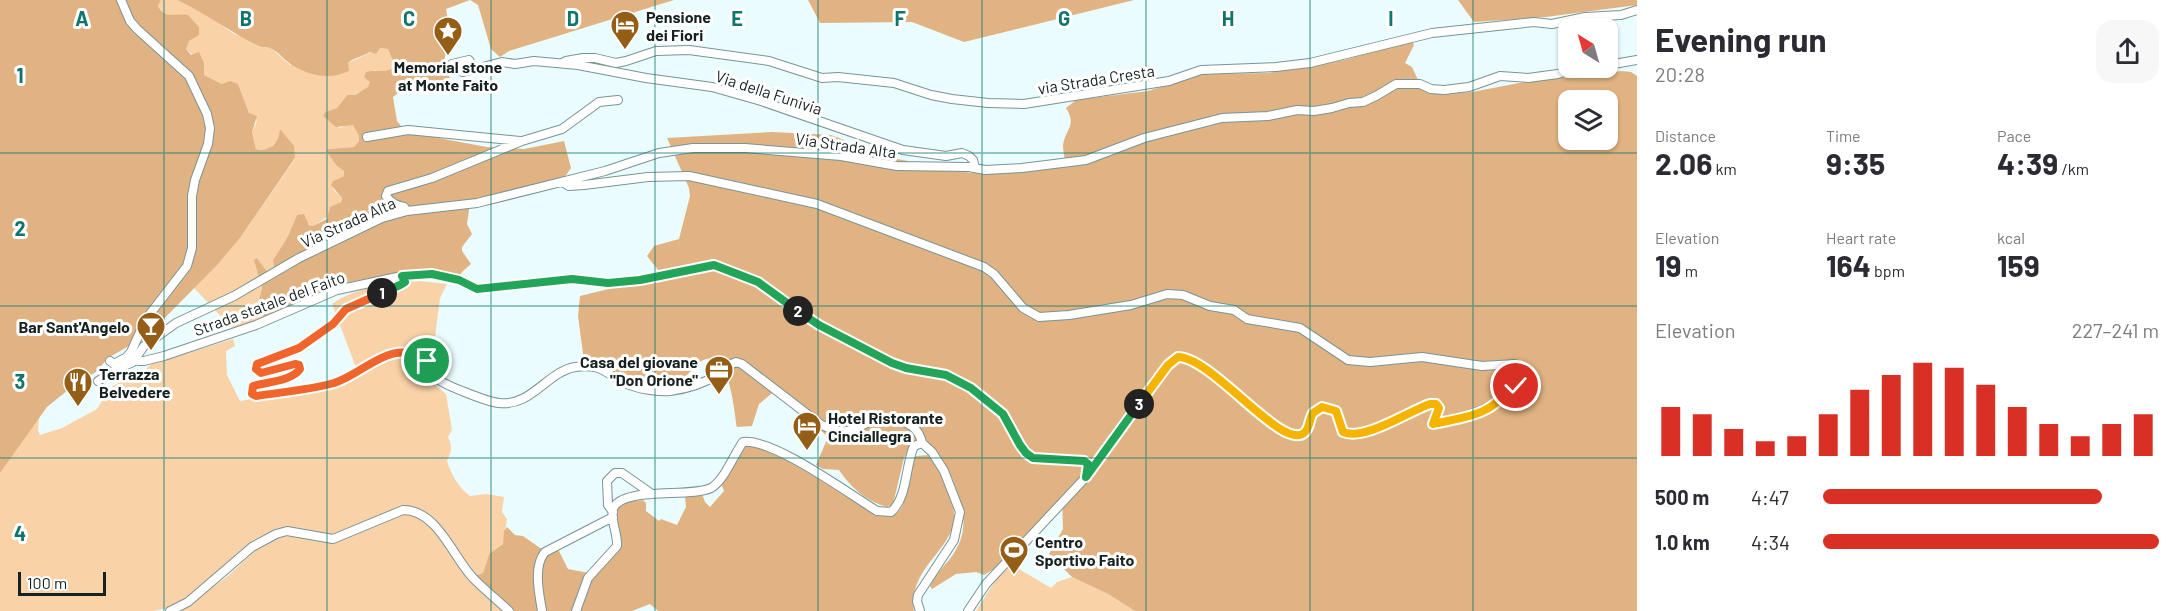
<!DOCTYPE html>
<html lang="en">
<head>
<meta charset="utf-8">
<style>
  :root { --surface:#fff; --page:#f7f7f7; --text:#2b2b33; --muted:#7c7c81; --accent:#d93025 }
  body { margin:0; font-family:Barlow,sans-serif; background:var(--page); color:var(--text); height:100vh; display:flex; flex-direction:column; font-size:22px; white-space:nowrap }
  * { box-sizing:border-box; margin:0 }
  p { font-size:20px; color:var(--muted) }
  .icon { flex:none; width:33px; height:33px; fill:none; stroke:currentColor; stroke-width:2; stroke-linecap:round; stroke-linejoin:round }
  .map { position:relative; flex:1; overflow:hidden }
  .side { display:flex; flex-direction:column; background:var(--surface); width:540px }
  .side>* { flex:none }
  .needle { width:39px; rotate:323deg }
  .buttons { position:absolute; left:1558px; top:18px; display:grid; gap:12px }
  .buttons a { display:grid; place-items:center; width:60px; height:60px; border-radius:12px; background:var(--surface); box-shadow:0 2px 4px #0004; font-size:30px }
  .scale { position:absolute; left:18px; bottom:15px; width:88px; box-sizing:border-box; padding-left:6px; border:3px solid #162122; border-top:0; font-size:16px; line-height:21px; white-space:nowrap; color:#162122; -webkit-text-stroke:4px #fff; paint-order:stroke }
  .pin { position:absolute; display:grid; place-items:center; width:51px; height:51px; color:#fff; margin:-26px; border:3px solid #fff; border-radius:50%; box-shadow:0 2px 6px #0007 }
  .km { position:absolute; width:30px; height:30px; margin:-15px; border-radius:50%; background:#222; color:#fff; font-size:16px; line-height:30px; text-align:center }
  .round { display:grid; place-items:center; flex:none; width:63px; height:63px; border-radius:18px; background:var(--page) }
  .head { display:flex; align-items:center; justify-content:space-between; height:102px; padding:0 18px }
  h1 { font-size:33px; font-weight:700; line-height:45px }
  .stats { display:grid; grid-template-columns:repeat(3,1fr); gap:9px; height:102px; padding:6px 18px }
  .stats div { display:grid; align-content:center }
  .stats b { font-size:30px; font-weight:700 }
  .stats small { font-size:16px; font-weight:400 }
  .stats p { font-size:16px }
  .chart { height:168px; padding:12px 18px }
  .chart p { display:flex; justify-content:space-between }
  .chart svg { width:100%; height:108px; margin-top:6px; stroke:var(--accent); stroke-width:6 }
  ul { padding:0 18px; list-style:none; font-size:20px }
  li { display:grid; grid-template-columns:96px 72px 1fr; align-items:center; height:45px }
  li i { height:15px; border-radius:8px; background:var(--accent) }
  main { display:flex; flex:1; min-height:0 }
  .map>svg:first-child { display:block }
  .green { fill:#fad2a8 }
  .forest { fill:#e2b382; fill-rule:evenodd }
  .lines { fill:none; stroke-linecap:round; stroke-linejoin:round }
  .minor-casing { stroke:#789497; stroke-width:10 }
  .minor { stroke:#fff; stroke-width:8 }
  .split-1-casing { stroke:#fff; stroke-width:12 }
  .split-2-casing { stroke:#fff; stroke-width:12 }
  .split-3-casing { stroke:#fff; stroke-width:12 }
  .split-4-casing { stroke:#fff; stroke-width:12 }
  .split-1 { stroke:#f0652b; stroke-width:8 }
  .split-2 { stroke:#22a559; stroke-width:8 }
  .split-3 { stroke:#22a559; stroke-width:8 }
  .split-4 { stroke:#f5b400; stroke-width:8 }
  .grid { fill:none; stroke:#0f766e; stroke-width:1.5; stroke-opacity:0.55 }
  .labels { text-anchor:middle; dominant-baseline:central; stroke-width:6; stroke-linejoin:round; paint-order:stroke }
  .poi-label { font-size:16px; font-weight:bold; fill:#162122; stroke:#fff; text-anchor:start }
  .street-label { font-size:16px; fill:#162122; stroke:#fff }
  .grid-label { font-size:20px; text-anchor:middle; font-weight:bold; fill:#0f766e; stroke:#fff; stroke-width:6; stroke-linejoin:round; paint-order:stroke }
</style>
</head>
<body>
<main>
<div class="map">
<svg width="1637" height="611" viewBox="0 0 1637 611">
  <rect width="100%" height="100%" fill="#eafcfe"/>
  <path class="green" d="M161,0h16l27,13 30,21 12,4 14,9 11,1 19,17 58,-2 32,-15 8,1 7,19 -10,5 -11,-3 -5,17 -15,8h-7l-10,13 -12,4 -2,4 17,12 8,-4 5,1 6,11v5l-5,6 -25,2 8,17 7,5v5l-11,5v8l9,9c-7,16 -16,19 -29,29l-16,-12 -10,23 -14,22 1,9 -5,5 -12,-16 2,23 3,7 -3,12 4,12 -1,8 -30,8 -38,-40 46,-50 55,-79 -14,-22 -12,12h-13l-4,-17 5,-11 -8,-8 -11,-29h-16l-18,-9v-12l-19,-14 4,-8 10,-7v-7c-9,-12 -19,-13 -33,-11l-8,-10z
    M420,281l27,3 -7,14 -10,78 4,8 12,10 6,36 -4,7c5,10 3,15 -1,24 4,13 12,27 23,35l16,-2 18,3 -2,15 5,7 -4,25 -14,10 -6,19 -8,3c-18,-24 -38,-69 -72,-70l-71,30 -45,-8 -13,3 -23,14 -65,55 -15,8 -18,3h-153v-138l39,-56 -1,13 2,5 22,-7 35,-19 13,-21 11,-7 15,-4 19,-16 21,-4 57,-18 2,7 -9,5 1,24 13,26 72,-12 46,-16 -26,-69c25,-18 58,-20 88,-23z
    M404,514c29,0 48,44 64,65 10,12 24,21 35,32h-322l48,-36 26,-24 22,-14 10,-2 47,8z
    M1007,562l44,26 6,-6 15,-5 36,17 27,17h-159z"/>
  <path class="forest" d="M0,0h161l-3,6c8,14 15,7 30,9l11,12v8l-10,6 -3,8 5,6 8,-3 5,11v12l18,9 8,-3 8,3 11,29 8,3 -5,16 4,17c15,3 23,-6 24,-20l14,17 1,12 -55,80 -23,27 -69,70 -40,23 -12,14 -23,14 -26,21 -47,66z
    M177,0h497l-165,51 -9,6 -9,-8 -13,-44 -8,-5 -24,9 3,16 -4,13 2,8 -3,16 6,16 -3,7 -45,5 -9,7 4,24 9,11 81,15 37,2 40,-8 7,27 -7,10 -94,25 -3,21 5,10 -10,13v4l9,13 -9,8 -2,4 -4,1 -7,-4 -22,-3 -20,1 -67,13 -78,36 1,-8 -4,-12 3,-12 -8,-28 3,-2 12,16 5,-5 -1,-9 14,-22 10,-23 7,-1 5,11 4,1 14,-7 3,-12 11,-5 1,-4 -11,-13 2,-4 11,-5v-5l-7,-5 -11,-15 3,-2 25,-2 5,-6v-5l-6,-11 -17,2 -13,-11 2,-4 12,-4 10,-13h8l13,-8 2,-5 -6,-5 2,-5c11,-3 19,2 29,-5l-7,-18 -8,-1 -4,6 -6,-2c-7,4 -17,6 -22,11l1,8c-20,9 -39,5 -57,-6 -7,-4 -13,-13 -22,-17 -4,-1 -9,0 -13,-3 -27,-13 -52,-32 -80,-45z
    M808,0h326l-170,42 -52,-20 -92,1z
    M1458,0h179v5l-91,12 -72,5z
    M1412,41l2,4 -9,18 7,4 7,15 25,12 28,-2 47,-9 103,-12 9,1 6,4v535h-502l-27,-17 -36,-17 -23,-23 14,-25 -1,-32 -63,69 -15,9 -8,-3 -20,2 -24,15 -2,-3c5,-10 12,-18 19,-26 22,-28 15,-49 4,-79 -6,-14 -13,-30 -26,-38l-19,8 -4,7 -11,46 -6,3c-21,-6 -36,-19 -48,-37l-16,-1 -7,-4 12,-28 -52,-47 -17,14 -7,22 -15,1c-3,-16 -7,-75 -31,-68 -10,3 -18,16 -25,23h-16l-6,4 -21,-2 -32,-18 -22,-5 -6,-45 2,-20 41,-10 38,-4 -1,-12 -11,-14 7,-10 25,-7 11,-43 -1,-8 -22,-50 106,-6 58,3 61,23 79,15 94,-13c-1,-5 -2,-10 -2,-15 3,-17 14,-19 3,-37l10,-8 72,-9 55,-17 66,-1 23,-4 52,-9zM1569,100h39v40h-39z
    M747,445h5l43,19 79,49c44,15 25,-39 42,-57l13,-1c9,9 15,24 19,37 3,9 7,17 6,27 -3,33 -46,49 -40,92h-256l-8,-7 -18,7h-52l8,-26 6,-9 22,-25 -1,-40 5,-8 23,-3 3,3v8l13,10 2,-2 16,6 9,-18 -1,-11 17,-2 3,8 5,5 14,-16 -3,-8 20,-33z
    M507,527l8,8 8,1 17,12 19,3 9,18 21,4 -16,38h-60l-38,-35 8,-3 6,-19 14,-10 1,-13z"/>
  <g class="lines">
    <g class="minor-casing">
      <path id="minor" d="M121,0l9,21 7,8 52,47 18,38 3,14 -2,16 -13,36 -3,16v52l-5,18 -41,53 -15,33 -9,10 2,4 9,-4 11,-16 32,-23 58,-27 65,-38 83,-40 25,-7 70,-8 128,-32 54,-18 34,-5h52l96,8 56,10 72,1 16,3 37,-2 64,-8 58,-22 78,-20 46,-2 29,-6 17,1 18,-3 17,-5 14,-1 13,-6 20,-12h24l11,5 13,1 25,-3 31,-11 28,2 30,-4 19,-6
        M562,63l4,-2 17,-3h12l21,5 10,-2 30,-10 33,-1 80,11 53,17 16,-1 56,6 37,12 21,4 36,4 36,1 145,-23 32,-11 75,-3 34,-4 122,-30 102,-11 18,2 33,-7 36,-2 16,-5
        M1608,65l29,-5
        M474,69l-5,-9 -17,4 3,6 8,2 39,-10 13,2 19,-3 44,4 68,13 66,9 49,14 142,49 43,6 16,-3 7,3 4,4 2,7
        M367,137l41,-7 112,11
        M562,182l7,4 15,-1 64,-8 41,-1 128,28 167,63 10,7 29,34 16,9 30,-2 62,-10 36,-11 16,1 27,11 24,4 13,9 53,9 48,32 22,2 52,-5 60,9 33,-2 9,5v9c-22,30 -56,38 -91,46l6,-16 -3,-4h-6l-62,28 -22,1 -5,-4c-2,-15 -3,-20 -19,-22 -17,6 -9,23 -21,28 -26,11 -85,-78 -123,-78l-10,8 -45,59 -37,53 -100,107 -18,27
        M407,211l-3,-4c-8,-2 -13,-4 -18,-11l2,-5 44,-13 90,-37 40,-12 37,-27 19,-2
        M402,276l2,6 -4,3 -54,24 -13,15 -34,24 -42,16 -1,5 5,4 34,-9 4,1 1,4c-8,12 -33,13 -47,17l-1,8 4,1c22,-3 62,-6 81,-13 24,-10 43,-31 70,-29 22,1 18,14 29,25 8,7 52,24 63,25 32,4 48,-31 76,-36 26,-4 30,6 50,16 13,6 31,9 45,8 16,-2 33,-7 47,-16 6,-5 11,-10 19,-13l6,2 78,60c8,4 16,8 27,7 7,0 14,-6 22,-9 21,-7 48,-3 53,21
        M136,357l2,4h6l20,-5 92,-31 81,-35 65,-14 30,-2 27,6 18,9 95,-10 36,4 32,-3 74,-15 44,17 61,43 73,38 14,5 40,7 25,13 32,26 17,31 6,8 7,5 51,3 4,2 -1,13
        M110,361l4,3 9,-5
        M98,381l25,-16
        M613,512l-5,-7 -1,-24 8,-8h7l30,21
        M170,611l18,-9 64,-55 24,-13 11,-3 46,8 70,-29c35,0 50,48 71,69 11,11 23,21 35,32
        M542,611c-3,-18 -9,-45 3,-59l68,-35
        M576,611l12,-33 29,-32c1,-12 -7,-26 -4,-37 8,-23 78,-11 98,-21 13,-7 23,-34 32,-46 30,-4 106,52 134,69l14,1c17,-15 14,-46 23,-66l8,-3
        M920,611l-3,-10 1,-6 36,-55 6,-28 -16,-41 -12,-19 -10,-9"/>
    </g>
    <use href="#minor" class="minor"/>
  </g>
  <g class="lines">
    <g class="split-1-casing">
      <path id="split-1" d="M382,293l-36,16 -13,15 -34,24 -42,16 -1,5 5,4 34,-9 4,1 1,4c-8,12 -33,13 -47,17l-1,8 4,2c26,-4 53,-6 78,-13 32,-10 57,-47 93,-22"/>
    </g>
    <g class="split-2-casing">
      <path id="split-2" d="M382,293l18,-8 5,-3 -3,-6 30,-2 27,6 18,9 95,-10 36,4 32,-3 74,-15 44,17 40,29"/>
    </g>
    <g class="split-3-casing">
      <path id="split-3" d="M798,311l21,14 73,38 14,5 40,7 25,13 32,26 17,31 6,8 7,5 51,3 4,3 -2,13 53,-73"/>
    </g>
    <g class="split-4-casing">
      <path id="split-4" d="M1139,404l29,-39 10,-8c34,0 104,94 126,76 6,-4 5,-14 9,-20l9,-6 14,4 7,21c22,9 64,-20 87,-28h6l3,4 -6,16c17,-4 37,-6 52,-14 12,-6 21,-16 31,-24"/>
    </g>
    <use href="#split-1" class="split-1"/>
    <use href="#split-2" class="split-2"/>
    <use href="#split-3" class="split-3"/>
    <use href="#split-4" class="split-4"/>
  </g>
  <path class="grid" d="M164,0v611M327,0v611M491,0v611M655,0v611M818,0v611M982,0v611M1146,0v611M1310,0v611M1473,0v611M0,153h1637M0,306h1637M0,458h1637"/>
  <defs>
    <g id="hotel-pin" transform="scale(1.5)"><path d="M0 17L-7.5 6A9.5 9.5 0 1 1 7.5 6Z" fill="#955e16" stroke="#fff"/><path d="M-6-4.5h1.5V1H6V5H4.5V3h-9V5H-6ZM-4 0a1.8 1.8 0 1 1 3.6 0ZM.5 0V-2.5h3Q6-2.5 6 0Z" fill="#fff"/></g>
    <g id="sight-pin" transform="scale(1.5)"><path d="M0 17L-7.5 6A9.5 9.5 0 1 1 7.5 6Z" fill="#955e16" stroke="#fff"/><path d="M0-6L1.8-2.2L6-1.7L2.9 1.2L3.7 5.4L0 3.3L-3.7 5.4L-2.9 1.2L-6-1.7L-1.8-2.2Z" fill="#fff"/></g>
    <g id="bar-pin" transform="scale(1.5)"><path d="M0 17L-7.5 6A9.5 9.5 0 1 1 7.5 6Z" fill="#955e16" stroke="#fff"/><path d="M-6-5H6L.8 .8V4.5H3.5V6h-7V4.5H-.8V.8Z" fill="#fff"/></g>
    <g id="office-pin" transform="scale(1.5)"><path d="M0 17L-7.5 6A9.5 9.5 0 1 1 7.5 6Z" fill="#955e16" stroke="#fff"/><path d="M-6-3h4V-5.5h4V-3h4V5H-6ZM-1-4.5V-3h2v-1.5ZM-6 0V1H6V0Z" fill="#fff"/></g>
    <g id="restaurant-pin" transform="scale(1.5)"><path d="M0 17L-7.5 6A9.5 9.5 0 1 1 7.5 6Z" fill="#955e16" stroke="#fff"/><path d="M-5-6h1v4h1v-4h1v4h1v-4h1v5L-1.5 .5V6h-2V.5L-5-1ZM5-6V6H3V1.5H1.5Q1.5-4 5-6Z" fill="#fff"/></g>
    <g id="stadium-pin" transform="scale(1.5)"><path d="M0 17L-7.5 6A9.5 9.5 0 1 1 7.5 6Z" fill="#955e16" stroke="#fff"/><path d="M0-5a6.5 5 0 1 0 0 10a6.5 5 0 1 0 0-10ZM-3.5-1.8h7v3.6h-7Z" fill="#fff"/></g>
  </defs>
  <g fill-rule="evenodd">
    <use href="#hotel-pin" x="625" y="25"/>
    <use href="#sight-pin" x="448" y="31"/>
    <use href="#bar-pin" x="151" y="326"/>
    <use href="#office-pin" x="719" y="370"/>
    <use href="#restaurant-pin" x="78" y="382"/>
    <use href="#hotel-pin" x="807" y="426"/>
    <use href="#stadium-pin" x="1014" y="550"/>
  </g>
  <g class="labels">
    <g class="poi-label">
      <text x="646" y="16">Pensione<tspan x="646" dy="18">dei Fiori</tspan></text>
      <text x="448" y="66" text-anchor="middle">Memorial stone<tspan x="448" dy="18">at Monte Faito</tspan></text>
      <text x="130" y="326" text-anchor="end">Bar Sant'Angelo</text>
      <text x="698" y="361" text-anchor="end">Casa del giovane<tspan x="698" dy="18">"Don Orione"</tspan></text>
      <text x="99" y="373">Terrazza<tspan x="99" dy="18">Belvedere</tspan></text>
      <text x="828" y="417">Hotel Ristorante<tspan x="828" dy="18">Cinciallegra</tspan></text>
      <text x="1035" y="541">Centro<tspan x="1035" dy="18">Sportivo Faito</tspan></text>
    </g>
    <g class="street-label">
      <text transform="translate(1096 79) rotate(-9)">via Strada Cresta</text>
      <text transform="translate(769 92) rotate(18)">Via della Funivia</text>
      <text transform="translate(846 145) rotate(8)">Via Strada Alta</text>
      <text transform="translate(348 222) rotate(-24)">Via Strada Alta</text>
      <text transform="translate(269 303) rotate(-20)">Strada statale del Faito</text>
    </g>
  </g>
  <g class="grid-label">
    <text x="82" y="26">A</text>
    <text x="246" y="26">B</text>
    <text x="409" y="26">C</text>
    <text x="573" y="26">D</text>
    <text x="737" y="26">E</text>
    <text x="900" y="26">F</text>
    <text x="1064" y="26">G</text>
    <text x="1228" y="26">H</text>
    <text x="1391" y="26">I</text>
    <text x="20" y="83">1</text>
    <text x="20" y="236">2</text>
    <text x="20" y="389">3</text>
    <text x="20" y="541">4</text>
  </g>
</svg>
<div class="buttons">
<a><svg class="needle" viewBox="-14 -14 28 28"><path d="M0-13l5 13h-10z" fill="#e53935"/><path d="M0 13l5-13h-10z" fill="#7c7c81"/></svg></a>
<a><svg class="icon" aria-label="layers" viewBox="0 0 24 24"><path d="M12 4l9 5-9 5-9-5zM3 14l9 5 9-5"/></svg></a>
</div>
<div class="scale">100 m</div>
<div class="pin" style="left:427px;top:361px;background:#1e9e55"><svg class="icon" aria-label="arrive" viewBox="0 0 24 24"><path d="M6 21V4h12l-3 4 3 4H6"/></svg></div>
<div class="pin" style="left:1516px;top:386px;background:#d93025"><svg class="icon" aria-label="check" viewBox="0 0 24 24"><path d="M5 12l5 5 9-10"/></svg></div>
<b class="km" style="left:382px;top:293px">1</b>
<b class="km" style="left:798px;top:311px">2</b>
<b class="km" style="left:1139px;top:404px">3</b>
</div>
<section class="side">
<div class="head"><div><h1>Evening run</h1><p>20:28</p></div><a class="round"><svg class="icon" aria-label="share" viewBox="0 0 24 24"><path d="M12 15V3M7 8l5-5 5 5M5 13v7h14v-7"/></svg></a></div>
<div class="stats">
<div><p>Distance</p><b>2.06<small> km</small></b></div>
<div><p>Time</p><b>9:35</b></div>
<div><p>Pace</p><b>4:39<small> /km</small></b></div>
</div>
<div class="stats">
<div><p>Elevation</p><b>19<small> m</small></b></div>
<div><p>Heart rate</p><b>164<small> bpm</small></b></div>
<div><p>kcal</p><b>159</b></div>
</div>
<div class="chart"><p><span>Elevation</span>227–241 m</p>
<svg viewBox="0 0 160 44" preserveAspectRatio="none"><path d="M5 44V24M15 44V27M25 44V33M35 44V38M45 44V36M55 44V27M65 44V17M75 44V11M85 44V6M95 44V8M105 44V15M115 44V24M125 44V31M135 44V36M145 44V31M155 44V27"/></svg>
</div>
<ul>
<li><b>500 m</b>4:47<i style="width:83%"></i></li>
<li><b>1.0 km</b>4:34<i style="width:100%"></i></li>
</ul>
</section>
</main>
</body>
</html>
